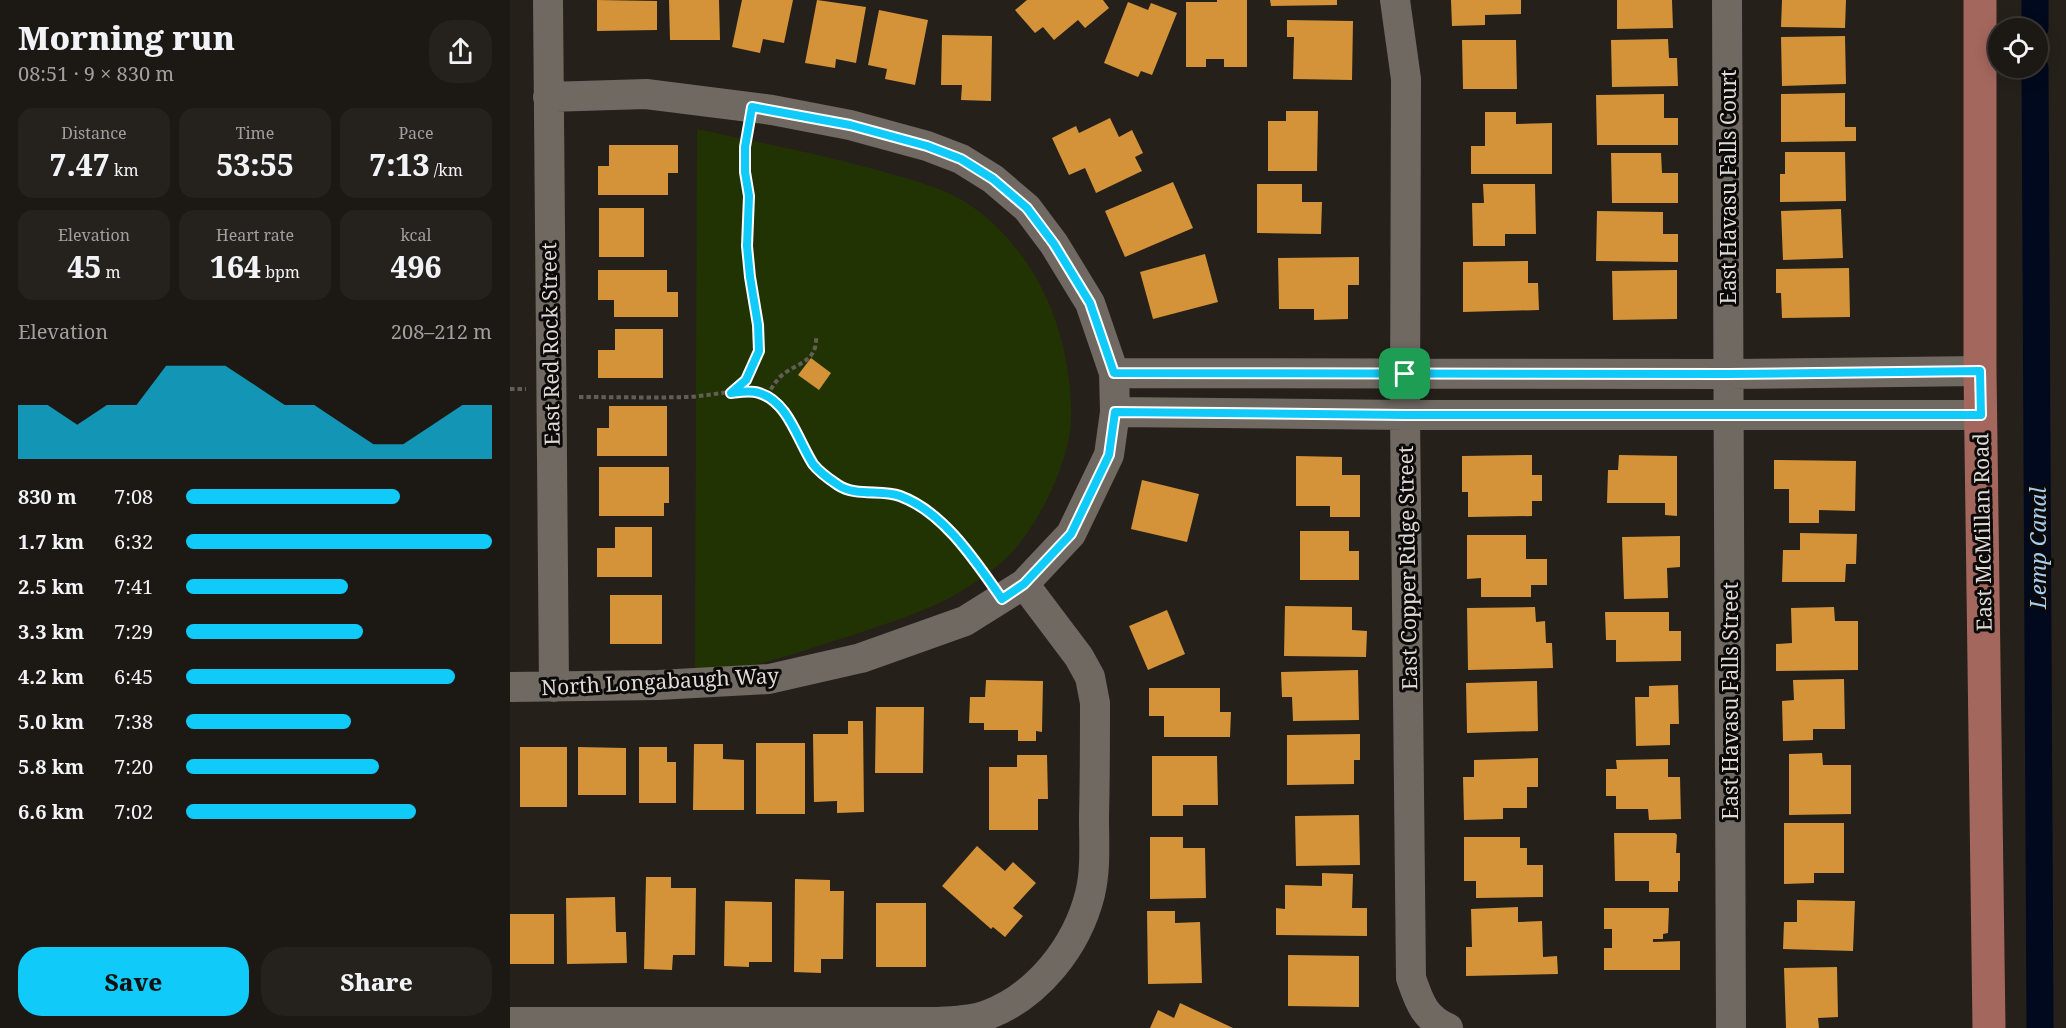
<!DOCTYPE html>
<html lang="en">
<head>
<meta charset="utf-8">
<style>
  :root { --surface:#1c1814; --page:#25211d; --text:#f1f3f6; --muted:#a0a0a0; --line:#3a3734; --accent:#10cafa }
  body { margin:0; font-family:"Noto Serif",serif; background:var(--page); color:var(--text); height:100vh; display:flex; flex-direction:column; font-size:22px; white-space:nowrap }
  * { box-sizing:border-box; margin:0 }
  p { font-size:20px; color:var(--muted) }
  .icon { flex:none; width:33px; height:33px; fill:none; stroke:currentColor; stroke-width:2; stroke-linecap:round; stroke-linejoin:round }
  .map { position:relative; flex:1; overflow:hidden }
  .drawer { display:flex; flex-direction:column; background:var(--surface); width:510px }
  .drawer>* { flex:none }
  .tools { position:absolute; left:1478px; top:18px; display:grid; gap:12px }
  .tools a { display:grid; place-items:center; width:60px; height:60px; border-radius:50%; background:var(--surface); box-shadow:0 3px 15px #0003,0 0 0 2px var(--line); font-size:30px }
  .pin { position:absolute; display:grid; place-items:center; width:51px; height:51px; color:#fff; margin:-26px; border-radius:12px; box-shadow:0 3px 9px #0006 }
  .round { display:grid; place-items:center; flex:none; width:63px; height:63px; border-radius:24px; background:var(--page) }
  .overview { display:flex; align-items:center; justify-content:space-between; height:102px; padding:0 18px }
  h1 { font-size:33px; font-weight:800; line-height:45px }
  .figures { display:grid; grid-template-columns:repeat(3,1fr); gap:9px; height:102px; padding:6px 18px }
  .figures div { display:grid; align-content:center; border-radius:15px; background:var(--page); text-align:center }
  .figures b { font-size:30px; font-weight:800 }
  .figures small { font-size:16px; font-weight:400 }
  .figures p { font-size:16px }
  .chart { height:168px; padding:12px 18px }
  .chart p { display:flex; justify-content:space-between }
  .chart svg { width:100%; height:108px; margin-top:6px; fill:var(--accent); opacity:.7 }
  .button { display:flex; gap:12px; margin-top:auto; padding:12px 18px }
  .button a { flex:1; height:69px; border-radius:24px; background:var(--accent); color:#111; font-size:24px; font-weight:800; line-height:69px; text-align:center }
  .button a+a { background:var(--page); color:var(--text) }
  ul { padding:0 18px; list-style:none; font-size:20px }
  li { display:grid; grid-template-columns:96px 72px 1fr; align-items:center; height:45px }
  li i { height:15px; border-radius:8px; background:var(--accent) }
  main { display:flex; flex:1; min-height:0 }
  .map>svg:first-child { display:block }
  .green { fill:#223303 }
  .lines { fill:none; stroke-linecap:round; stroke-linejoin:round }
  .canal { stroke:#00091d; stroke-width:27 }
  .building { fill:#d49338 }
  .path { stroke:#615d57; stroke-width:4; stroke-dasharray:4.5 3; stroke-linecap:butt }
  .minor { stroke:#6f6962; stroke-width:30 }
  .major { stroke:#a4675e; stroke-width:33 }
  .route-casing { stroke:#fff; stroke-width:12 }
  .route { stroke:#10cafa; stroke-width:8 }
  .labels { text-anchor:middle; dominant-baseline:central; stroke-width:6; stroke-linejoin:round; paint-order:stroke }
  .street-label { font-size:21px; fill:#dedad6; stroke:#0c0a08 }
  .water-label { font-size:22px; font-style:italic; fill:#a6ccef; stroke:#0c0a08 }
</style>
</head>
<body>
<main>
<section class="drawer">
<div class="overview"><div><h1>Morning run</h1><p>08:51 · 9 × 830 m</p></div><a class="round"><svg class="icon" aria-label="share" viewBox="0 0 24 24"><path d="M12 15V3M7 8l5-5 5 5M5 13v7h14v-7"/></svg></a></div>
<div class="figures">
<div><p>Distance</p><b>7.47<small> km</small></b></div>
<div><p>Time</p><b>53:55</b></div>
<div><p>Pace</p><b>7:13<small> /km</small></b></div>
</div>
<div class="figures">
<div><p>Elevation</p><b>45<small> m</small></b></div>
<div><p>Heart rate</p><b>164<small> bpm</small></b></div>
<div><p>kcal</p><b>496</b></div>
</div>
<div class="chart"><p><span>Elevation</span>208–212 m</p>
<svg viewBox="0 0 160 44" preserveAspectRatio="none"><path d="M0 44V22L10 22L20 30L30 22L40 22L50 6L60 6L70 6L80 14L90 22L100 22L110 30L120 38L130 38L140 30L150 22L160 22V44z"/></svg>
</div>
<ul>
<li><b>830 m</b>7:08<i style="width:70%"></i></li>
<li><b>1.7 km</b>6:32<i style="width:100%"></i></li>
<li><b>2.5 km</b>7:41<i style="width:53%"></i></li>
<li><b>3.3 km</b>7:29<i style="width:58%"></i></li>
<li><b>4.2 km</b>6:45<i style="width:88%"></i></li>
<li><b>5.0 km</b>7:38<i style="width:54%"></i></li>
<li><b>5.8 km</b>7:20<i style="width:63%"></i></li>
<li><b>6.6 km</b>7:02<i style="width:75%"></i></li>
</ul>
<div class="button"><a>Save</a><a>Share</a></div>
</section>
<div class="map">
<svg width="1556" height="1028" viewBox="0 0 1556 1028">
  <rect width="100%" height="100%" fill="#25201a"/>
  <path class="green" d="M187,129c60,13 121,25 180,41 35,10 75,19 104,43 48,39 76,93 86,153 3,22 6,45 3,66 -6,42 -37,103 -68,130 -19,16 -43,32 -65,42 -28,13 -58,22 -87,32 -34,10 -69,24 -104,30 -16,3 -34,2 -51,2z"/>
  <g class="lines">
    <path class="canal" d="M1525,0v28
      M1525,68l5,960"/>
  </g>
  <path class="building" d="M87,0l60,1v29l-60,1z
    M159,0h50l1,40h-50z
    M232,0h51l-9,43 -21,-4 -3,14 -28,-6z
    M307,0l49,7 -10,56 -20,-4 -1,9 -30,-5z
    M517,0h76l6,8 -24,20 -7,-8 -24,20 -11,-13 -8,6 -20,-23z
    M707,0h30v67h-23v-8h-18v8h-20v-65h31z
    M760,0h67v5l-66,1z
    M941,0h70v14l-36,1v10l-33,1z
    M1107,0h55l1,28 -56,1z
    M1272,0h64l-1,28 -64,-1z
    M618,2l20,8 3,-7 26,10 -25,62 -11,-4 -3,6 -34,-14z
    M369,10l49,10 -13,65 -30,-6 2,-10 -19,-4z
    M777,20l66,1 -1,59 -59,-1 1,-42h-7z
    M432,35l50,1 -1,65 -30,-1 1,-15h-21z
    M1335,36l1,48 -64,2 -1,-49z
    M1158,39l1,19h8l1,28 -66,1 -1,-47z
    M952,40h54l1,49h-54z
    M1335,93v34h11v14l-75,1v-48z
    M1154,94v24h14v27h-81l-1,-50z
    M776,111h32l-1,60h-49v-50h18z
    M975,112h31v12l36,-1v51h-81v-28h14z
    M600,118l9,19 13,-7 11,23 -8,4 7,14 -46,22 -11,-25 -16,7 -17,-37 24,-12 3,7z
    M99,145h69v28h-10v22h-70v-29h11z
    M1275,152h60l1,49 -66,1v-28h5z
    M1101,153h50l1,20h16v30h-66z
    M663,182l20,46 -68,29 -20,-46z
    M747,184h45v18h20l-1,32 -64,-1z
    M973,184h52l1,50h-31v12h-32l-1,-43h12z
    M89,208h45v49h-45z
    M1331,209l2,49 -60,2 -2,-49z
    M1087,211l66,1v22h15v28l-82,-1z
    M695,254l13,48 -65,17 -13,-47z
    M849,257v28h-11v34l-34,1v-11h-35l-1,-51z
    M1018,261v22h10l1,27 -76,2v-50z
    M1339,268l1,49 -68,1 -1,-25h-5v-24z
    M88,270h69v22h11v25h-64v-17h-16z
    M1167,270v49l-64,1 -1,-49z
    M105,329h48v49h-65v-28h17z
    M301,358l20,15 -12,17 -21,-15z
    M99,406h58v50h-70v-28h12z
    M1022,455v20h10v26h-10v15l-64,1v-25h-6v-36z
    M1109,455l58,1v60l-12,-1v-12h-58l1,-33h10z
    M786,456l46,1v18h18v42h-30v-11h-34z
    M1264,460l82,1 -1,50 -36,-1v13h-30v-34h-15z
    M89,467h70v36h-5v13h-65z
    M632,480l57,14 -12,48 -56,-13z
    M105,527h37v50h-55v-29h18z
    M790,531h49v20h10v29h-59z
    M1290,533l57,1 -1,30h-10l-1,18h-63l1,-32h17z
    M957,535h59v24h21v26h-16v12h-50v-19l-14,1z
    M1170,536v31l-13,1 1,30 -44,1 -2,-62z
    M100,595h52v49h-52z
    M775,606l67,1v23l15,1 -1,26 -82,-1z
    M1025,607l1,15 9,-1 1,22h6l1,25 -85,2 -1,-62z
    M1324,607l1,14h23v49l-82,1v-27l16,-1 -1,-35z
    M657,610l18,44 -37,16 -19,-44z
    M1095,612h64v19h12v30l-65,1v-22h-10z
    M848,670l1,50 -66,1 -1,-24h-10l-1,-25z
    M1334,679l1,50h-32v11l-30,1 -1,-40 12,-1 -1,-20z
    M476,680l57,1 -1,51 -6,-1v10h-18v-11h-34v-7h-15l1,-26h15z
    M1027,681l1,50 -71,2 -1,-50z
    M1168,685l1,39h-9v21l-34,1 -1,-49h14v-11z
    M639,688h71v24h11l-1,25h-66v-21h-15z
    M366,707h48l-1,66h-48z
    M338,721h15l1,91 -27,1v-12l-23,1 -1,-68h35z
    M850,734v26h-6v24l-67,1v-50z
    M246,743h49v71h-49z
    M184,744h29v15l21,1v50h-51z
    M10,747h47v60h-47z
    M68,747l48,1v47h-48z
    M129,747h28v15h9v41h-37z
    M1312,753l1,12h28v49l-62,1v-61z
    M507,755h30l1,44h-10v31h-49v-63h28z
    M642,756h65l1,49h-35v11h-31z
    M1028,758v29h-11v21h-24v11l-39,1 -1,-43h11v-17z
    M1158,759v18h12l1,42 -32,1 -1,-11h-32v-13h-10v-27h11l-1,-9z
    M849,815l1,50 -64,1 -1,-50z
    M1274,823h60v50h-30v10l-30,1z
    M1104,833h61l2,2 -1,18h4v28h-2v11h-29v-11h-34z
    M640,837h33v11h22l1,50 -56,1z
    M954,837h56v11h7v17h16v32l-67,1v-17h-12z
    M467,846l28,25 8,-9 23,21 -23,25 10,8 -18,21 -12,-10 -2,2 -49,-43z
    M812,873l31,1 -1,34h15v28l-91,-1v-27l9,1v-24l37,1z
    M136,877h25v11h25l-1,67h-22l-1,15 -28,-1z
    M285,879l35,1v11h14l-1,68h-22v14l-27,-1z
    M105,897l1,35h10l1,31 -60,1 -1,-66z
    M1287,900l58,1 -2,50 -70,-2 1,-27h13z
    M215,901l47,1v60h-23v5l-25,-1z
    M366,903h50v64h-50z
    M1008,907v15l24,-1 1,36 14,-1 1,18 -92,2v-29h6l-1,-38z
    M1094,908h65l-1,25 -5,1v5h-10v3l27,-1v29h-76v-22h8v-19h-8z
    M637,911h28v12l25,-1 2,61 -54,1z
    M0,914h44v50h-44z
    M778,955l71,1v51l-71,-1z
    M1327,967l1,50 -20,1 1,10h-33l-2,-60z
    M670,1003l53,25h-83l8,-18 16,8z"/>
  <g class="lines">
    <path class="path" d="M0,389h16
      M222,393l14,-14 12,-28v-26l-11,-66 2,-63 -4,-36 1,-26
      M257,396c4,-7 8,-14 14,-20 16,-14 37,-13 35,-41
      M69,397c36,0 73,1 109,0 22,-1 46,-8 68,-5 29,4 42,52 58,73 4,4 9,8 13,12 23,18 43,13 69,18 31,6 73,56 90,81"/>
    <path class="minor" d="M38,0l6,687
      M885,0l11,79 -1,336 6,563c8,23 13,40 37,50
      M1217,0l4,1028
      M604,373l615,1 251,-3
      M605,412l290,3h576
      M0,687l148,-2 111,-6 92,-21 104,-37 59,-37 47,-50 38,-79 6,-43 -1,-39 -24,-70 -36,-59 -27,-36 -34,-29 -32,-20 -34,-13 -77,-21 -78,-15 -126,-16 -98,3
      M0,1022h428c16,-1 34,-1 49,-7 51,-19 90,-69 103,-121 6,-25 4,-51 4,-77 1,-38 1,-76 1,-114l-5,-26 -11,-20 -55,-73"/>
    <path class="major" d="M1470,0v371l9,657"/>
  </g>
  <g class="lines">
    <g class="route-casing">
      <path id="route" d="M242,107l98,18 77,21 34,13 32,20 34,29 27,36 36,59 24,70 615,1 251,-3 1,44h-576l-290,-3 -6,43 -38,79 -47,50 -22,15c-26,-37 -58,-87 -102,-103 -19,-7 -44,1 -62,-11 -9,-6 -19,-13 -25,-21 -15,-23 -25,-63 -54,-71 -8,-3 -19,-1 -28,0l15,-13 13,-29 -1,-26 -8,-48 -3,-31 2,-50 -4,-24v-25z"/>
    </g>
    <use href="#route" class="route"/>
  </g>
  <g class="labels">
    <g class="street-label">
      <text transform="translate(1218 187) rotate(-90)">East Havasu Falls Court</text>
      <text transform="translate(40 344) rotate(-91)">East Red Rock Street</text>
      <text transform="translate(1472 532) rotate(-91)">East McMillan Road</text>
      <text transform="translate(897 568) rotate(-91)">East Copper Ridge Street</text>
      <text transform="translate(150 681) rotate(-3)">North Longabaugh Way</text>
      <text transform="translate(1220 701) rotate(-90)">East Havasu Falls Street</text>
    </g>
    <g class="water-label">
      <text transform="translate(1527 548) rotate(-90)">Lemp Canal</text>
    </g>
  </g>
</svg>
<div class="tools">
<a><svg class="icon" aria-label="locate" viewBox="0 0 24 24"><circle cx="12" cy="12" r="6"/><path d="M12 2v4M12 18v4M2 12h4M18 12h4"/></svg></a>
</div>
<div class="pin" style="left:895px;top:374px;background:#1e9e55"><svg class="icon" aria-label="arrive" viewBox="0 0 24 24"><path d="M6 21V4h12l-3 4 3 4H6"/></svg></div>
</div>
</main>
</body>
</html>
